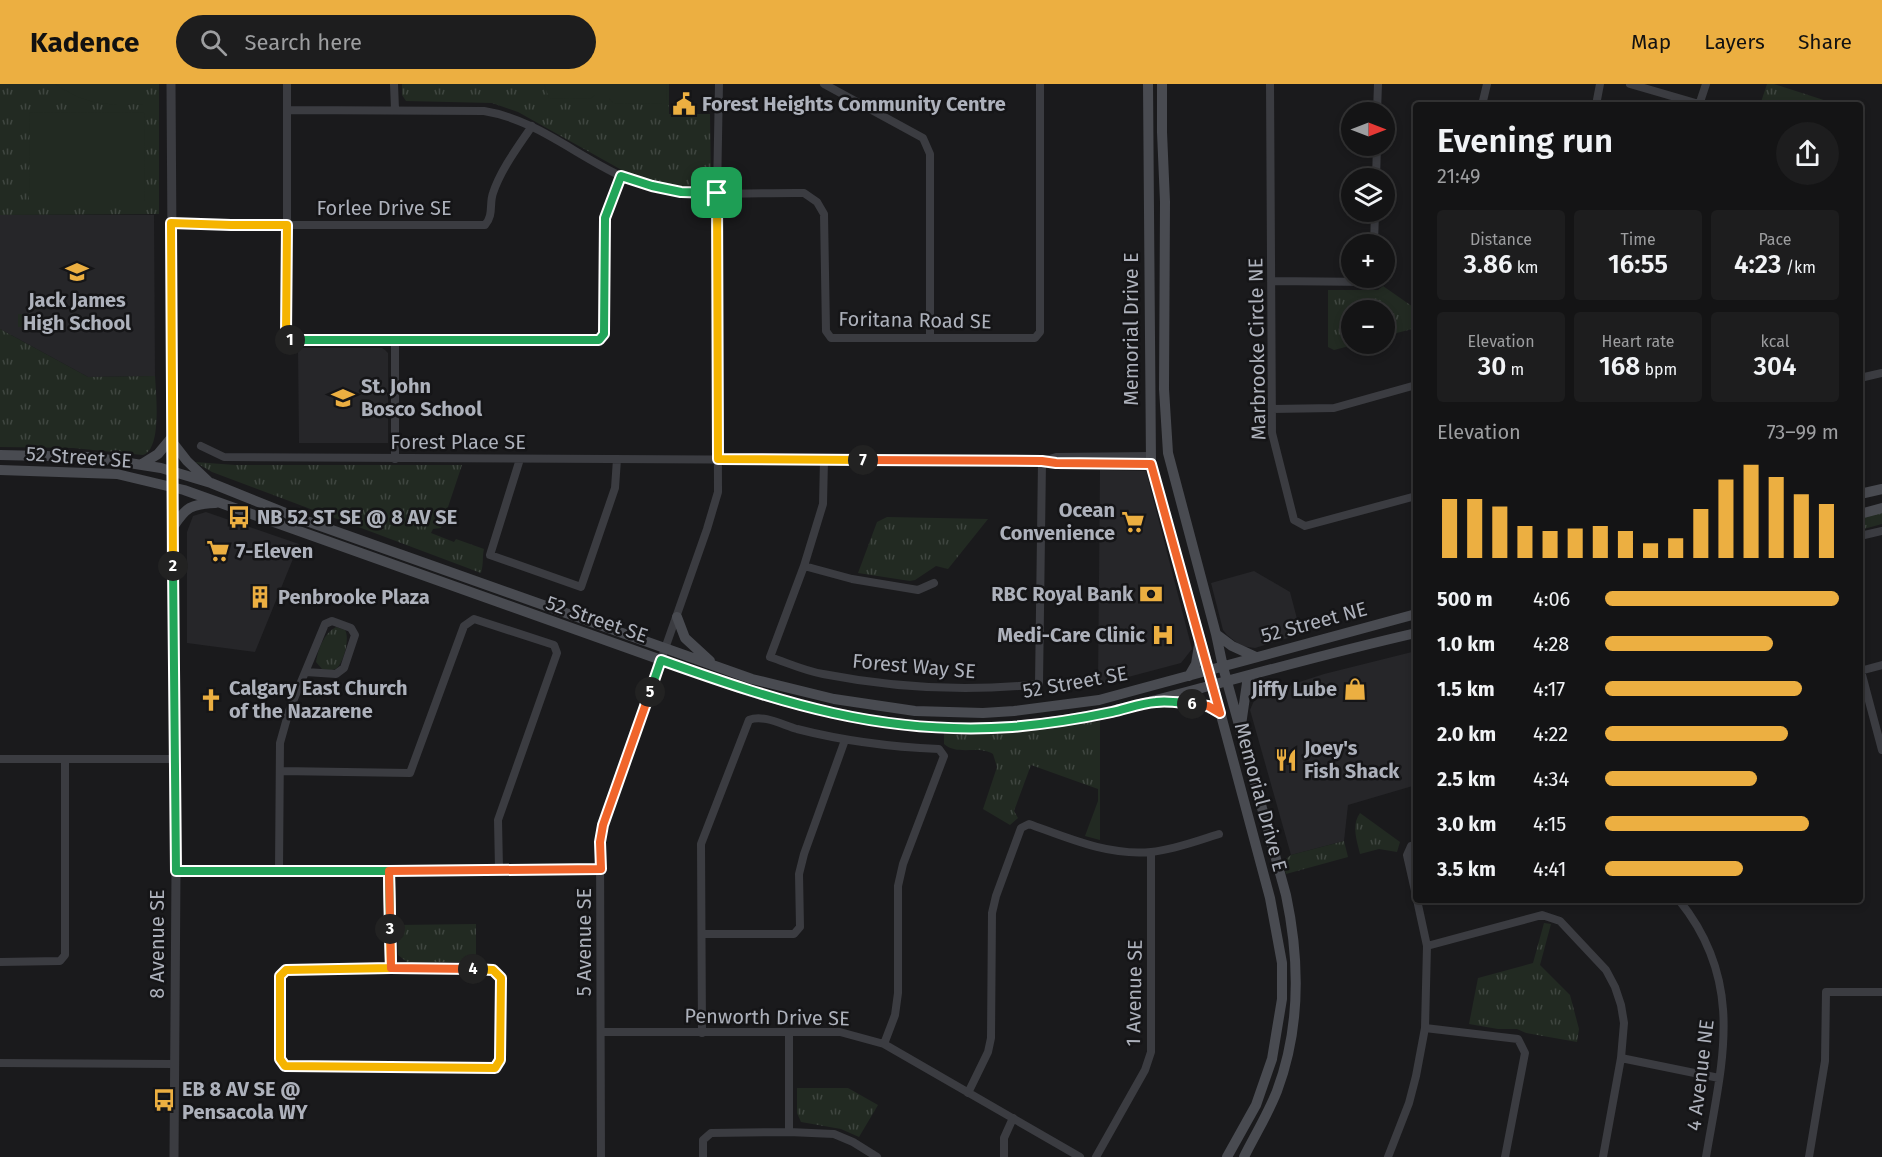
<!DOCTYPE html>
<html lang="en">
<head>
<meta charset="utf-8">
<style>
  :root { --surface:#141415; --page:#1d1d1e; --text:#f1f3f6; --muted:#9d9ea0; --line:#333334; --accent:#ecaf41 }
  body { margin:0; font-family:"Fira Sans",sans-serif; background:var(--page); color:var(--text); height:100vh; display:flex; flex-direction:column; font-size:22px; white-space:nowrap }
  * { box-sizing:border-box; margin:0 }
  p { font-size:20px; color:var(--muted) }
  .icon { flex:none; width:33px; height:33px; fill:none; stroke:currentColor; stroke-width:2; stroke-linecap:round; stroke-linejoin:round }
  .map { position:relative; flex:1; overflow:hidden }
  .sheet { position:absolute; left:1413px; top:18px; width:450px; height:801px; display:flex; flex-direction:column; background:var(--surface); border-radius:6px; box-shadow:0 3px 9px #0003,0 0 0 2px var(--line) }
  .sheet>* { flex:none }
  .needle { width:39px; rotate:90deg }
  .controls { position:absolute; left:1341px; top:18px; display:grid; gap:12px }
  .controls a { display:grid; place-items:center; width:54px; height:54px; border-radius:50%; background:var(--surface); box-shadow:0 3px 9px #0003,0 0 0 2px var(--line); font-size:30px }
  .pin { position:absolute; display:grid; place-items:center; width:51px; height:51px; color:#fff; margin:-26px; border-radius:12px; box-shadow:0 3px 9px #0006 }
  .km { position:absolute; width:30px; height:30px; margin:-15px; border-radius:50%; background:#222; color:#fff; font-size:16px; line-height:30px; text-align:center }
  .round { display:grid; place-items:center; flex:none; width:63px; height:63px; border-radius:32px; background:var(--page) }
  .summary { display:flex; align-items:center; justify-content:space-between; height:102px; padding:0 24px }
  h1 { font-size:33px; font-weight:600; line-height:45px }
  .figures { display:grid; grid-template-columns:repeat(3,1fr); gap:9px; height:102px; padding:6px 24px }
  .figures div { display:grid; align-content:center; border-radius:6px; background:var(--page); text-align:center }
  .figures b { font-size:26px; font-weight:600 }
  .figures small { font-size:16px; font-weight:400 }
  .figures p { font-size:16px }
  .chart { height:168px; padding:12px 24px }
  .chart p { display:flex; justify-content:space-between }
  .chart svg { width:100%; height:108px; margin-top:6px; stroke:var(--accent); stroke-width:6 }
  ul { padding:0 24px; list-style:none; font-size:20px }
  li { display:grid; grid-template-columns:96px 72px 1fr; align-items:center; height:45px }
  li i { height:15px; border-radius:8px; background:var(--accent) }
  header { display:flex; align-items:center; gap:36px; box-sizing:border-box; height:84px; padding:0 30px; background:var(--accent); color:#111 }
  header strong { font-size:28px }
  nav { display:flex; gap:33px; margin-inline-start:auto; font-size:21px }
  .search { width:420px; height:54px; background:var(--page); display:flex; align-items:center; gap:15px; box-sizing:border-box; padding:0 21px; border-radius:33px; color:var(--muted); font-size:22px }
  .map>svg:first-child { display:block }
  .built { fill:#262629 }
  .grass { fill:url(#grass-tufts) }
  .pitch { fill:#222a22 }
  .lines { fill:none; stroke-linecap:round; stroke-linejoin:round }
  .minor { stroke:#3b3c41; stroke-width:8 }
  .tertiary { stroke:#3b3c41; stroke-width:9 }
  .secondary { stroke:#494b51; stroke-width:10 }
  .split-1-casing { stroke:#fff; stroke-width:12 }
  .split-2-casing { stroke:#fff; stroke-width:12 }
  .split-3-casing { stroke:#fff; stroke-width:12 }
  .split-4-casing { stroke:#fff; stroke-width:12 }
  .split-5-casing { stroke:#fff; stroke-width:12 }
  .split-6-casing { stroke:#fff; stroke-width:12 }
  .split-7-casing { stroke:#fff; stroke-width:12 }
  .split-8-casing { stroke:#fff; stroke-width:12 }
  .split-1 { stroke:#22a559; stroke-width:8 }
  .split-2 { stroke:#f5b400; stroke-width:8 }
  .split-3 { stroke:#22a559; stroke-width:8 }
  .split-4 { stroke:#f5b400; stroke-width:8 }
  .split-5 { stroke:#f0652b; stroke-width:8 }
  .split-6 { stroke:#22a559; stroke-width:8 }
  .split-7 { stroke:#f0652b; stroke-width:8 }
  .split-8 { stroke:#f5b400; stroke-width:8 }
  .labels { text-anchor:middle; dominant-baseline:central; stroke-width:5; stroke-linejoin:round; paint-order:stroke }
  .poi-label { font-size:20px; font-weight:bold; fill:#adb1bb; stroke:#151517; text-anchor:start }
  .street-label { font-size:20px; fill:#adb1bb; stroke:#151517 }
</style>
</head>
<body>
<header>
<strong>Kadence</strong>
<div class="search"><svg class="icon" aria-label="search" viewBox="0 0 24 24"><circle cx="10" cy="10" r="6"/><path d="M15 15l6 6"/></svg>Search here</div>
<nav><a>Map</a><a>Layers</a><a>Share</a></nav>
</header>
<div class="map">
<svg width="1882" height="1073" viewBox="0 0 1882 1073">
  <defs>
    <pattern id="grass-tufts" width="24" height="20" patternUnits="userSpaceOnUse" patternTransform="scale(1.5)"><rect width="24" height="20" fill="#222a22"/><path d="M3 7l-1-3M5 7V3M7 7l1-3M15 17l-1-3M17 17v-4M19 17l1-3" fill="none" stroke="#3f4640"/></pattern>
  </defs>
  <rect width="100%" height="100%" fill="#1a1a1c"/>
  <path class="built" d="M0,131h154l1,161 -67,1 -88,-48z
    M302,264h80l3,2 3,3v90h-89l-1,-94z
    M1100,386l46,1 46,178 -11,14 -83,22z
    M206,428l93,32 -44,108 -68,-9v-111l6,-16z
    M1254,487l36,21 11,42 -46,14 -14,-2 -14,-11 -4,-5 -12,-47z
    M1416,567v134l-68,20 -4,36 -53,14 -41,-145 6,-14 68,-22z"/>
  <path class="grass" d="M0,0h159v130l-159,1z
    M402,0h267v30h41l1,64 -3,7 -6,3c-26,-1 -50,-7 -75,-15l-109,-61 -26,-9 -86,-2 -4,-6z
    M1767,0h7l65,21h-79z
    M1383,202l33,23v19l-31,8 -1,-26h-32v34h5l-23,6 -6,-3v-57h50z
    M0,245l88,48 67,-1c1,18 7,73 -12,79l-70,-7 -73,-1z
    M195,378l40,3h227l-21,63 -8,1 -2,4 23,9 2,-3 28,10c-2,8 0,13 -3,24l-269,-101z
    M1882,427v13l-22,6v-14z
    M887,433l101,2 -40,50 -12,-3 -21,14 -5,1 -52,-8 19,-51z
    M336,543l9,3c5,8 -1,31 -8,38 -4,3 -10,2 -15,1l-6,-7c2,-13 8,-29 20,-35z
    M1100,637v119l-15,-4 13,-35v-12l-67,-24 -17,46 4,7 -8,7 -27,-16 14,-42 -4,-13c-14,-9 -36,2 -49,-10v-11l81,-2z
    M1360,729l40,29 -3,10 -18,-3 -19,5c-3,-13 -9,-29 0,-41z
    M1344,757l4,16 -62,17 -4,-12 9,-7z
    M1544,839l7,1 -11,41 30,30 9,34 -2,13 -51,-9 -9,-4h-19l-29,-5 9,-46 55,-15z
    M476,840v38h-69l-9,-7 -1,-30z
    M797,1004h51l30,17 -19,32 -18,-8 -40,-7 -4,-9z"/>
  <path class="pitch" d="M55,0h89v20c-39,1 -56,2 -89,-20z
    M544,0h51v11l-5,4 -41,-1z
    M609,0h58l-1,16 -4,4 -49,-1 -4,-5z
    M30,28l115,1 -1,88h-115z
    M18,230h24v13h-24z"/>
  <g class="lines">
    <path class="minor" d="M287,0v252l4,5 308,-1 5,-6 1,-116 16,-42
      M394,0l1,25
      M824,0l99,54 7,16v183
      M1270,0l2,349 22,87 11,6 111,-30
      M1630,0l69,20
      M1482,21l5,-21
      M1596,21l4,-21
      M1699,21l7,-21
      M288,26l196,1c51,8 91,44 137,65 57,25 122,16 183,17l13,9 7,12 2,117 5,7h204l5,-6v-248
      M1377,28l1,-28
      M1376,94l1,-32
      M171,139l59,2h255c9,-10 4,-21 8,-32 8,-24 25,-46 39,-67
      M1374,160l1,-32
      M1271,197l102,1 1,-4
      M395,256v119
      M1860,294l22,-5
      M1272,325l62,-1 82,-23
      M201,362l23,11 818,4 14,2 95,1
      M520,375l-30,96 91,32 34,-99 2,-29
      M824,376l-1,44 -19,62 -34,91c18,6 35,14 53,17 72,14 144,18 216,10l3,-223
      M1046,376l10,-3 94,-1
      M1860,452l22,-5
      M804,482l48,13 66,11 16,-7
      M1860,587l22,-6
      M1861,587l21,79
      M0,675h175
      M281,687l129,2 54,-147 10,-7 80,26 3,8 -59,167 1,49
      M1416,761l-5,1 -4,9 9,40
      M279,786l1,-127 9,-32 36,-87 7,-3 19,7 4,7 -11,33 -8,6 -30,-2
      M176,787l425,-2
      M389,787l2,97
      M1679,816c67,83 43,162 27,257
      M702,850h92l6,-7 -1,-53 5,-20 41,-114
      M1427,862l115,-31 18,6 46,49 9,17 6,18 3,18 -3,35 -18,99
      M0,878l60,-1 5,-6v-196
      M391,884l102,2 8,8 -1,82 -5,8 -210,-2 -4,-7 -1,-83 6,-6z
      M1425,944l93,11 7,14 -20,104
      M601,948h239l44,12 196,113
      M789,948v100
      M702,949l-1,-189 48,-124c14,-6 34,5 48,9 47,12 94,18 142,20l5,7 -41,108 -5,22v107l-3,22 -11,29
      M1621,974l98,20
      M0,979l174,1
      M968,1009l20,-41 3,-14 1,-125 4,-17 25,-68 8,-4c39,14 79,32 122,28 22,-2 46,-11 68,-18
      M601,1073l-1,-315 3,-17 104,-296 11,-37 -1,-299 2,-109
      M703,1073v-17l8,-7 78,-1 45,2 19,8 24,15
      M1004,1073v-19l9,-20
      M1096,1073l49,-87 6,-18v-200
      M1388,1073l21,-54 7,-27 9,-48 2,-82 -10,-46
      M1809,1073l16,-96 1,-69h56"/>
    <path class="tertiary" d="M171,0l5,787 -2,286"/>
    <path class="secondary" d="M1148,0l3,380 56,199 63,235 12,65v36l-10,60 -16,46 -29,52
      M1162,0v48l3,70 -1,187 4,64 48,181 7,33 63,228c14,66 15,132 -9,196 -9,23 -22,44 -33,66
      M173,359l14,18 21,20
      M0,371l91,2 70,11 50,15 87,35 454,161 82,20 81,12 68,2 31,-2 85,-11 317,-86
      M142,380l16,-10 15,-18
      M0,386l117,4 67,16 567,202c89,26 170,42 264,34 65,-5 127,-22 190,-39 70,-19 141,-38 211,-54
      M1860,410l22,-5
      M1860,430l22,-6
      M173,443c13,-20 18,-23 42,-24
      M677,533l8,21 25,23
      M1216,550l16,12 24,11
      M1189,592l7,-12 3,-19
      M1163,618l38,3 19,8
      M1241,641l6,-42 4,-8"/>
  </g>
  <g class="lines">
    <g class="split-1-casing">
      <path id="split-1" d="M290,256h309l5,-6 1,-116 16,-42 31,10 29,6 36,1"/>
    </g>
    <g class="split-2-casing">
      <path id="split-2" d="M173,482l-2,-343 60,2h56l-1,111 4,4"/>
    </g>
    <g class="split-3-casing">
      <path id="split-3" d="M173,482l3,305h213l1,58"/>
    </g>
    <g class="split-4-casing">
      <path id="split-4" d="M390,845l1,39 -105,2 -6,6v83l5,7 210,2 5,-8 1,-82 -8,-8 -20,-1"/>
    </g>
    <g class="split-5-casing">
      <path id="split-5" d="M473,885l-82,-1 -2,-97 212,-2 -1,-27 3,-17 47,-133"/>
    </g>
    <g class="split-6-casing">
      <path id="split-6" d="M650,608l11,-32c121,43 221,76 351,67 34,-3 67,-8 100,-15 14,-3 29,-9 44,-10 12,-2 25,1 36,2"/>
    </g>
    <g class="split-7-casing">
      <path id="split-7" d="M863,376l179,1 14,2 95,1 69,249 -12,-7 -16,-2"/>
    </g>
    <g class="split-8-casing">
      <path id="split-8" d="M717,109l1,266 145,1"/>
    </g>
    <use href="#split-1" class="split-1"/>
    <use href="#split-2" class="split-2"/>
    <use href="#split-3" class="split-3"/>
    <use href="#split-4" class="split-4"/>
    <use href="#split-5" class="split-5"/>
    <use href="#split-6" class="split-6"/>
    <use href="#split-7" class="split-7"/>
    <use href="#split-8" class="split-8"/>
  </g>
  <defs>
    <g id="civic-bare" transform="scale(1.8)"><path d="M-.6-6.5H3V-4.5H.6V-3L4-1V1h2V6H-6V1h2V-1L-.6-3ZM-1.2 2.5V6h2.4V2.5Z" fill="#ecaf41" stroke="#151517" stroke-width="2.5" paint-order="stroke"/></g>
    <g id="school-bare" transform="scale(1.8)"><path d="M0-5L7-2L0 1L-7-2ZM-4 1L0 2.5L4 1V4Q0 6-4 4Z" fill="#ecaf41" stroke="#151517" stroke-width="2.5" paint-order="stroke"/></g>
    <g id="bus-bare" transform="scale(1.8)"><path d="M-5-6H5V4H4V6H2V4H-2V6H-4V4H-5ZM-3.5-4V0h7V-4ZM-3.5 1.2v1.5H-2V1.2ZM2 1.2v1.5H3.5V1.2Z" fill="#ecaf41" stroke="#151517" stroke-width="2.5" paint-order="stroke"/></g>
    <g id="supermarket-bare" transform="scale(1.8)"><path d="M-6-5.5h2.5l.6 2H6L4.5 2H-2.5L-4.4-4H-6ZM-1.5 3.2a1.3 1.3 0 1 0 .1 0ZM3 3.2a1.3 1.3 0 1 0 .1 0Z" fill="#ecaf41" stroke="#151517" stroke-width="2.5" paint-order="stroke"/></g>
    <g id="bank-bare" transform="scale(1.8)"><path d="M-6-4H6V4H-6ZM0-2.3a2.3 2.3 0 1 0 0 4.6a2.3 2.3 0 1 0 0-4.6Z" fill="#ecaf41" stroke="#151517" stroke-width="2.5" paint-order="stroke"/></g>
    <g id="building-bare" transform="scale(1.8)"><path d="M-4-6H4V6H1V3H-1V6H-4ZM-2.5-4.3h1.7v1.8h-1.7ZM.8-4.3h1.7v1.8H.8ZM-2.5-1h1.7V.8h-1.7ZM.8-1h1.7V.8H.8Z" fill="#ecaf41" stroke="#151517" stroke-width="2.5" paint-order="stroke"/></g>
    <g id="hospital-bare" transform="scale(1.8)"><path d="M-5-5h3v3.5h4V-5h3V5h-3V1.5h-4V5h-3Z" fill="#ecaf41" stroke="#151517" stroke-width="2.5" paint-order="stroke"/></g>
    <g id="shop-bare" transform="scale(1.8)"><path d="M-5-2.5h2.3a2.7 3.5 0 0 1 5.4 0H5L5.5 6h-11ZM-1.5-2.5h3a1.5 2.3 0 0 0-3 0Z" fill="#ecaf41" stroke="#151517" stroke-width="2.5" paint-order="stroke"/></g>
    <g id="church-bare" transform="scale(1.8)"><path d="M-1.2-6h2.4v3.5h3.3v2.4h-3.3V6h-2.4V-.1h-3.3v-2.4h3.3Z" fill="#ecaf41" stroke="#151517" stroke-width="2.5" paint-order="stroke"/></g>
    <g id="restaurant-bare" transform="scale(1.8)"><path d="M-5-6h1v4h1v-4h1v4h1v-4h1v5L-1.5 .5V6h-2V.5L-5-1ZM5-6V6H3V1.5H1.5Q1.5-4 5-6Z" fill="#ecaf41" stroke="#151517" stroke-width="2.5" paint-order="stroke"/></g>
  </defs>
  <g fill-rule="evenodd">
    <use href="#civic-bare" x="684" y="20"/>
    <use href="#school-bare" x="77" y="188"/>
    <use href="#school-bare" x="343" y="314"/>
    <use href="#bus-bare" x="239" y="433"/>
    <use href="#supermarket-bare" x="1133" y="438"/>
    <use href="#supermarket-bare" x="218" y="467"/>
    <use href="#bank-bare" x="1151" y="510"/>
    <use href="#building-bare" x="260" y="513"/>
    <use href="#hospital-bare" x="1163" y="551"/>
    <use href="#shop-bare" x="1355" y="605"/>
    <use href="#church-bare" x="211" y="616"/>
    <use href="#restaurant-bare" x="1286" y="676"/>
    <use href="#bus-bare" x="164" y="1016"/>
  </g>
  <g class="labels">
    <g class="poi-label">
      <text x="702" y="20">Forest Heights Community Centre</text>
      <text x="77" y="216" text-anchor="middle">Jack James<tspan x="77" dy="23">High School</tspan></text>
      <text x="361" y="302">St. John<tspan x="361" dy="23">Bosco School</tspan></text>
      <text x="1115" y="426" text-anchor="end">Ocean<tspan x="1115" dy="23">Convenience</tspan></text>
      <text x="257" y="433">NB 52 ST SE @ 8 AV SE</text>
      <text x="236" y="467">7-Eleven</text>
      <text x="1133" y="510" text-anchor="end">RBC Royal Bank</text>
      <text x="278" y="513">Penbrooke Plaza</text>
      <text x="1145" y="551" text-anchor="end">Medi-Care Clinic</text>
      <text x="229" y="604">Calgary East Church<tspan x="229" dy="23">of the Nazarene</tspan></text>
      <text x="1337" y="605" text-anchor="end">Jiffy Lube</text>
      <text x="1304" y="664">Joey's<tspan x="1304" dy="23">Fish Shack</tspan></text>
      <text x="182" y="1005">EB 8 AV SE @<tspan x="182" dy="23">Pensacola WY</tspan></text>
    </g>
    <g class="street-label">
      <text x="384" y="124">Forlee Drive SE</text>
      <text transform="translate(915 236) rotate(1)">Foritana Road SE</text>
      <text transform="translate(1131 245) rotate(-90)">Memorial Drive E</text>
      <text transform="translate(1257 265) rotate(-91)">Marbrooke Circle NE</text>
      <text x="458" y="358">Forest Place SE</text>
      <text transform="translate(79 373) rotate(4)">52 Street SE</text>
      <text transform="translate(597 535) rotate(19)">52 Street SE</text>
      <text transform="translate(1314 538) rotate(-15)">52 Street NE</text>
      <text transform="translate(914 582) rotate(5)">Forest Way SE</text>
      <text transform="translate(1075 598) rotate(-10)">52 Street SE</text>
      <text transform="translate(1261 713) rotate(75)">Memorial Drive E</text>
      <text transform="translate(584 858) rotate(-90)">5 Avenue SE</text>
      <text transform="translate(157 860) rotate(-90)">8 Avenue SE</text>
      <text transform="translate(1134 909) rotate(-89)">1 Avenue SE</text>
      <text transform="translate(767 933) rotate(1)">Penworth Drive SE</text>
      <text transform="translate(1700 991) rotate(-83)">4 Avenue NE</text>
    </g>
  </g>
</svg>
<div class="controls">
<a><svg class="needle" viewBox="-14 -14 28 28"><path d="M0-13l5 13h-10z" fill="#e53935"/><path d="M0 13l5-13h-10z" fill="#9d9ea0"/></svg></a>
<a><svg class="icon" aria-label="layers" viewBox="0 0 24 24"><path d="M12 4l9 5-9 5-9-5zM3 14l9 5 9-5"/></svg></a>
<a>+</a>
<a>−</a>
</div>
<div class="pin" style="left:717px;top:109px;background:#1e9e55"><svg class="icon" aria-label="arrive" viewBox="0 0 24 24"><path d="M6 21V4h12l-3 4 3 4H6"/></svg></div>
<b class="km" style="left:290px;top:256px">1</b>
<b class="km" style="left:173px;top:482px">2</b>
<b class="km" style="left:390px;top:845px">3</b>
<b class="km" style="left:473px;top:885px">4</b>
<b class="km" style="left:650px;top:608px">5</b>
<b class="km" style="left:1192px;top:620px">6</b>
<b class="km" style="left:863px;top:376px">7</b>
<section class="sheet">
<div class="summary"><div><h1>Evening run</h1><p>21:49</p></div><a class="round"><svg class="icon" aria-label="share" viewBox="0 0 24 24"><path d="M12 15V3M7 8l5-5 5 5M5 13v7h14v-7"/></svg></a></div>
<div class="figures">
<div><p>Distance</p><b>3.86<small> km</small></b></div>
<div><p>Time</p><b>16:55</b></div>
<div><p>Pace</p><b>4:23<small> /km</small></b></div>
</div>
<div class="figures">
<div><p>Elevation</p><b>30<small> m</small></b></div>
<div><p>Heart rate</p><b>168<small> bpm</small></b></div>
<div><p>kcal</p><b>304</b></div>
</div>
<div class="chart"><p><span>Elevation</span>73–99 m</p>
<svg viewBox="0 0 160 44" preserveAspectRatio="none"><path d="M5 44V20M15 44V20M25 44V23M35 44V31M45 44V33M55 44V32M65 44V31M75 44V33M85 44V38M95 44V36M105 44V24M115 44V12M125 44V6M135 44V11M145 44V18M155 44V22"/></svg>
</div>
<ul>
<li><b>500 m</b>4:06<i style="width:100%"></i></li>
<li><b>1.0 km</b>4:28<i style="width:72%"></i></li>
<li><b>1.5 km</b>4:17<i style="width:84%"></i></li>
<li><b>2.0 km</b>4:22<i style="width:78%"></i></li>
<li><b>2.5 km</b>4:34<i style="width:65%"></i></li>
<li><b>3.0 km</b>4:15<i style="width:87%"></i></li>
<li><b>3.5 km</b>4:41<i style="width:59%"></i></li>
</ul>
</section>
</div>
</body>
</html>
